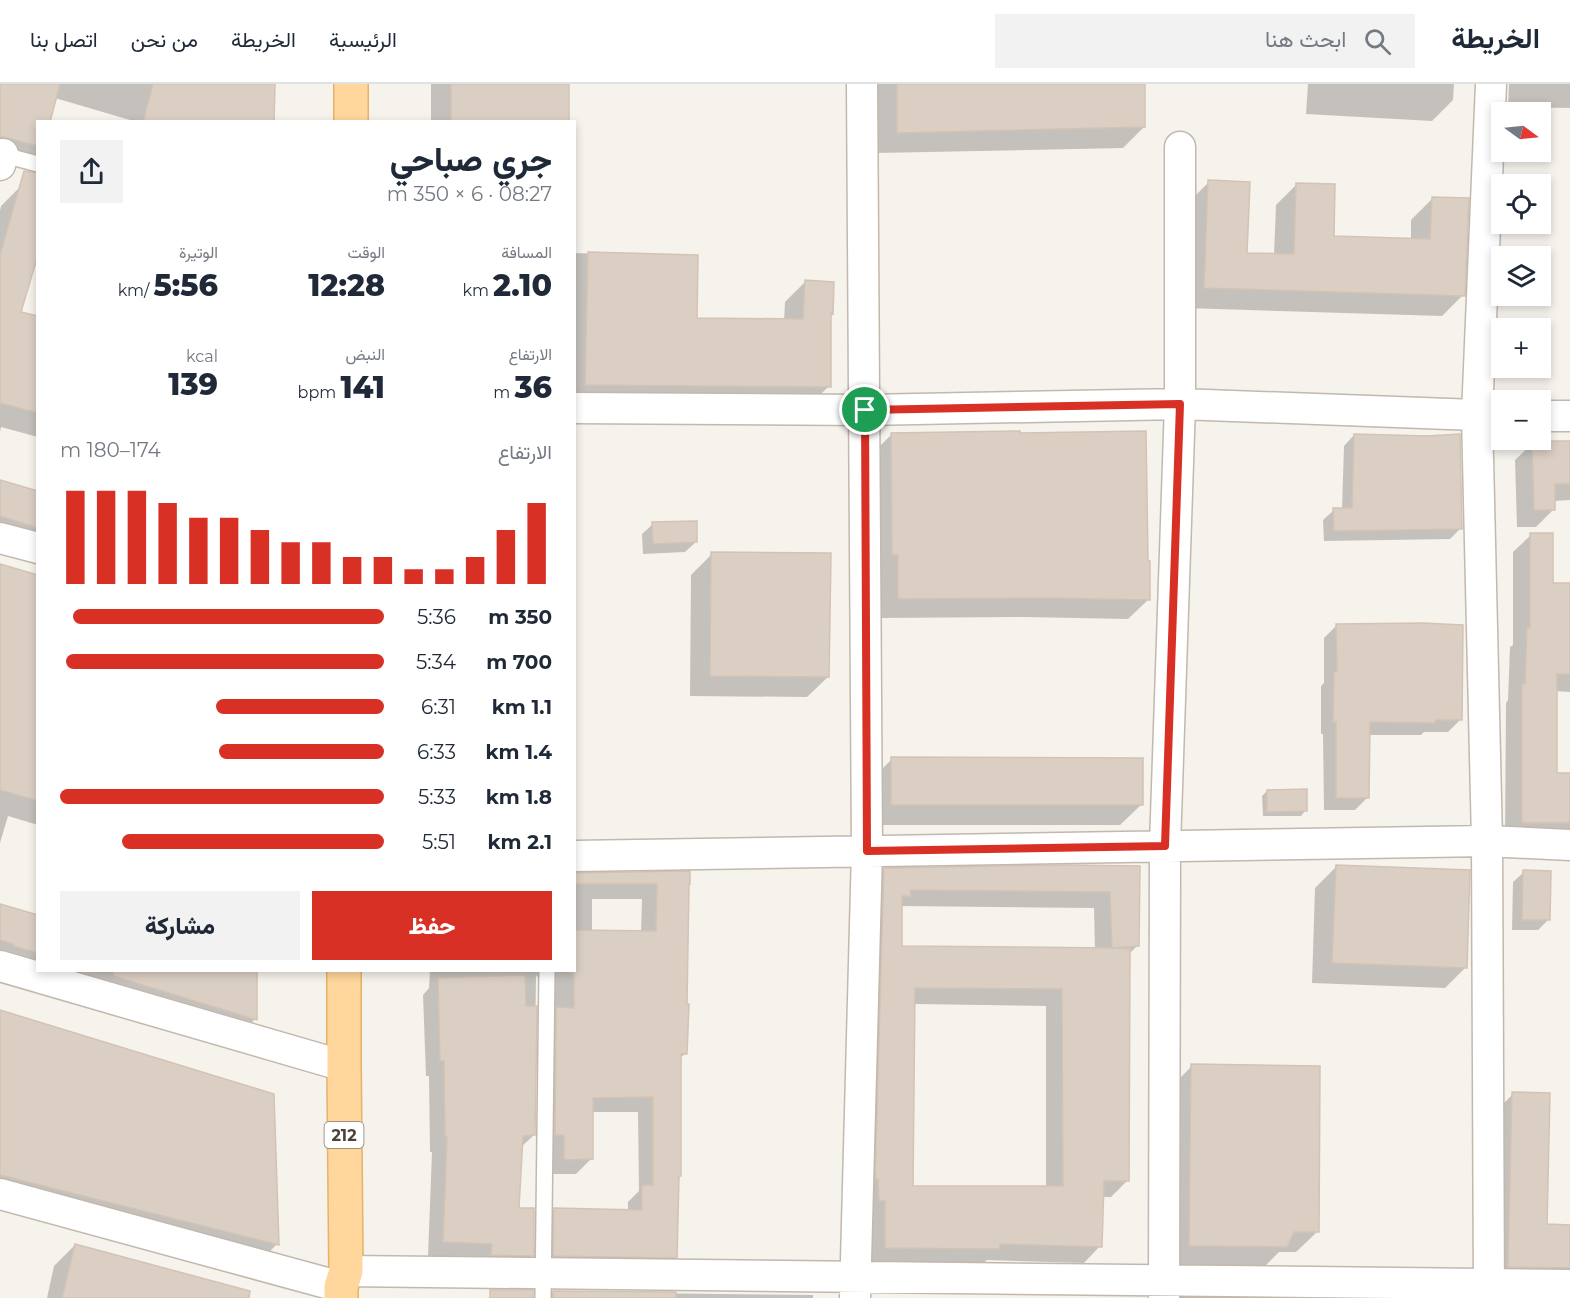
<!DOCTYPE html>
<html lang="ar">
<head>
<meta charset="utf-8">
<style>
  :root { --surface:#fff; --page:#f2f2f3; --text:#1f2937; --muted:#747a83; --line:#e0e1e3; --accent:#d93025 }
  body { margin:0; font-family:Montserrat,Vazirmatn,sans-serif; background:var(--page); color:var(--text); direction:rtl; height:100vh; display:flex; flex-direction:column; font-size:22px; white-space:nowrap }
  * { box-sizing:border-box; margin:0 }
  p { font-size:20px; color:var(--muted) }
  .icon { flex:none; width:33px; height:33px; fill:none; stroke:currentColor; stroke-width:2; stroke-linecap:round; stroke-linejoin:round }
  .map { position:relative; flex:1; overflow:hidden; direction:ltr }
  .details { position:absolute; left:36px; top:36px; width:540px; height:852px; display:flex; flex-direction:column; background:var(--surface); border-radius:0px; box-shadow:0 3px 9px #0003; direction:rtl }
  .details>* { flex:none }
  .needle { width:39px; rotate:105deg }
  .buttons { position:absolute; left:1491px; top:18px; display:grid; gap:12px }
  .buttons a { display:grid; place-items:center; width:60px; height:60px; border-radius:0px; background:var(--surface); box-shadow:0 3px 9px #0003; font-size:30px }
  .pin { position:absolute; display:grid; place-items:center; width:51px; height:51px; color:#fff; margin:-26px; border:3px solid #fff; border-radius:50%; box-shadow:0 2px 6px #0007 }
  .round { display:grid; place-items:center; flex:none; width:63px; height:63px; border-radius:0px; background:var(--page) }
  .head { display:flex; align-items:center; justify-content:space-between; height:102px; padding:0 24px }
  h1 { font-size:33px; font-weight:800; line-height:45px }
  .figures { display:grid; grid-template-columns:repeat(3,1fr); gap:9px; height:102px; padding:6px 24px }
  .figures div { display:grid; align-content:center }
  .figures b { font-size:30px; font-weight:800 }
  .figures small { font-size:16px; font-weight:400 }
  .figures p { font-size:16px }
  .chart { height:168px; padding:12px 24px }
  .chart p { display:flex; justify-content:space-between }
  .chart svg { width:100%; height:108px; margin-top:6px; stroke:var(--accent); stroke-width:6 }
  .action { display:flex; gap:12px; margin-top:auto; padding:12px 24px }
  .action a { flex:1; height:69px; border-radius:0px; background:var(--accent); color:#fff; font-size:24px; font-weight:800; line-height:69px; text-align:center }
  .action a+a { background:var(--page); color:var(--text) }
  ul { padding:0 24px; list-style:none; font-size:20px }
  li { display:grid; grid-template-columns:96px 72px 1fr; align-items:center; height:45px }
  li i { height:15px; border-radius:8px; background:var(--accent) }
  header { display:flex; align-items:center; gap:36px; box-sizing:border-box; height:84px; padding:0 30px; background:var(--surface); border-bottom:2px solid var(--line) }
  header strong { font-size:28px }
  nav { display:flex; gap:33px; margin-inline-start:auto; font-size:21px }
  .search { width:420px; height:54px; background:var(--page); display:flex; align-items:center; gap:15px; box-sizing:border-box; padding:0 21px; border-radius:0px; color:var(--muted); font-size:22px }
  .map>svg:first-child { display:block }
  .shadow { fill:#0003; fill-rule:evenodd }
  .building { fill:#dbcfc4; stroke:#d3c3b4; stroke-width:1.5; fill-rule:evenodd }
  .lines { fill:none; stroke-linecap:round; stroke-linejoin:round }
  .lane-casing { stroke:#c2b8ae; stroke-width:18 }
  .street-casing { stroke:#c2b8ae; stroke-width:33 }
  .primary-casing { stroke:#e6b26a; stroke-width:36 }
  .lane { stroke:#fff; stroke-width:15 }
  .street { stroke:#fff; stroke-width:30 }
  .primary { stroke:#ffd79c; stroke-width:33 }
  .route-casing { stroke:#fff; stroke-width:12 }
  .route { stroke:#d93025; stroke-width:8 }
  .labels { text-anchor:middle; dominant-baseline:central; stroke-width:5; stroke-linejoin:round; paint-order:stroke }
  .shield { fill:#fff; stroke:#817b74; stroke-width:1.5 }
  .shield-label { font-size:16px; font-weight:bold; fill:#4b4239 }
</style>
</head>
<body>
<header>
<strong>الخريطة</strong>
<div class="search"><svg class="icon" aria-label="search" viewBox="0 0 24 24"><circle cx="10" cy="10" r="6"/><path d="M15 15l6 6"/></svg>ابحث هنا</div>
<nav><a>الرئيسية</a><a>الخريطة</a><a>من نحن</a><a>اتصل بنا</a></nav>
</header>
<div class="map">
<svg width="1570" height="1214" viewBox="0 0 1570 1214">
  <rect width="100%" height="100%" fill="#f6f2ec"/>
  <path class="shadow" d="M5,0h268v38h-143v-2l-75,-22 -17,24v30l-15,14 -23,-6v-75z
    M431,0h136v38h-136z
    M876,0h268v43l-21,21 -247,5z
    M1308,0h146l-1,16 -21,21 -126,-7z
    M1509,0h61v24l-62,-1z
    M1209,98l37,72 28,1 2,-50 21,-21 35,53 79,3v-20l21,-21 31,96 -21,21 -258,-8 4,-105z
    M20,103l18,5v67h-3l-16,54 19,5v119l-37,-10 -1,5v-221l1,-5z
    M574,169l123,4 -1,63 88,1 1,-19 20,-20 26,31 -1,2 -1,71 -20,20 -235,-1z
    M892,350l256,166 -20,19 -104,-2 -145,1 -7,-164z
    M1354,351l107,93 -11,11 -126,2 -1,-21 11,-10 8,-1 2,-63z
    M1570,358v58l-16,1v8l-18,18h-19l-2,-67 18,-17z
    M0,398l38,11v57l-38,-9z
    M653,440l43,18 -11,10 -42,2 -1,-20z
    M1531,451l20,50h19v107l-15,-1v83h15v66h-65l1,-137 2,-3 2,-53 3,-2v-93z
    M712,470l116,123 -21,20 -117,-1 1,-121z
    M0,481l38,11v249l-30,-9 -8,27z
    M1337,541l123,95 -12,12h-24l-3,3h-53v62l-13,13h-31l-1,-76h-2v-48l3,-3v-45z
    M892,675l249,46 -21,20h-249v-45z
    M1267,707l38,20 -4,5h-38l-1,-20z
    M1138,783l-1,79 -8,8 -1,226 -17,17h-9l-2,49 -16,17 -97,-3 -6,5 -112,-1 -1,-378 16,-16zM901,822l193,2 1,42 -195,-3zM914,920l132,2v181h-135z
    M1336,783l130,100 -21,21 -133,-5 3,-95z
    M1524,788l24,48 -10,10h-26l1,-48z
    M689,789l-4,181 -6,5 1,116 -3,3 -2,79 -15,15 -121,-1v-46l15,-15 74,1v-9l11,-11 -1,-79h-47v47l-15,15h-27l-8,-193 -5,-6 -2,160 -14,13 -2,61 14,46 -15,16 -40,-12 -49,-3 4,-104h-2l-1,-76h-3l-3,-81 6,-7 1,-18h144v-95zM592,815h50l-1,34 -49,-1z
    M0,822l38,10v54h217v49l-19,19 -236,-74z
    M0,928l277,232 -20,21 -257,-64z
    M1192,982l125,166 -21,20h-17l-15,15h-95l2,-180z
    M1513,1010l33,132h24v72l-81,-12 4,-172z
    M75,1161l175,47v6h-203l7,-32z
    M553,1208l260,3v3h-265z"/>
  <path class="building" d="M0,0h60l-10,38h-12v24l-38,-10z
    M153,0h122l-1,38h-131z
    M451,0h118v38h-118z
    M897,0h248v43l-248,6z
    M24,87l14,2v82l-17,57 17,4v97l-38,-10v-148z
    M1208,96l42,2 -3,71 47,1 2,-71 39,1 -1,52 96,3 2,-42 37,1 -4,98 -261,-8z
    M588,168l110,3 -1,63 106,1 2,-39 29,2 -1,32 -2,-1v74l-246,-2z
    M1020,347v2l126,-2 2,130h2v39l-105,-2 -147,1v-44h-6l-1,-122z
    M1354,350l73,2 33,-2 2,95 -128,2 -1,-23h19z
    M1532,357h38v43h-15v26h-21z
    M0,396l38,11v37l-38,-12z
    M697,437v21l-44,2 -1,-22z
    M1530,449h23v50h17v91h-13v99h13v50h-48v-139h3l2,-56h3z
    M711,468l120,1 -2,124 -119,-1z
    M0,480l38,11v226l-38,-11z
    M1423,539l40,2 -1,95h-26l-1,3 -65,-1 -1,76h-33v-76h-3l1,-50h3l-1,-48z
    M891,673l252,1v47h-252z
    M1307,705v22l-40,1v-22z
    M1067,781l73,1 -1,80 -27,2 18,1 -1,232h-25l-2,66 -102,-3v5l-115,-1v-47h-6l-1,-22h-3l9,-311zM910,806l200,2 2,56 -210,-2v-50h9zM915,904l147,1 1,197h-150z
    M1336,781l134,5 -3,98 -135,-5z
    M1523,786l28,1 -1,49h-28z
    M690,787v13h-1l-2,120h2l-2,50h-6v122h-2l-2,82 -124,-2 1,-48 88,2v-25h11v-88l-60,1v61l-29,1v-25h-9l1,-128 18,1v-78l82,1 1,-47h-83v-11z
    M0,820l38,11v38l-25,-7v-2l-13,-4z
    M114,886h143v50l-144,-44z
    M525,891l1,31h11l-2,129 -12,1 -4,72h15v48l-43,-1 1,-11 -49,-2 4,-105h-2l-1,-76h-4l-2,-83z
    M0,926l274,84 5,151 -279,-70z
    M1191,980l129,2 -1,166h-25l-7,15 -98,-1z
    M1512,1008l38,1 -3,131 23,1v43l-62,-1z
    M75,1160l175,47 -1,7h-187z
    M490,1206h43v8h-43z
    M553,1207l123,1v6h-123z"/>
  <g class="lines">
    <g class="lane-casing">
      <path id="lane" d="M0,70l38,10
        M543,1214l4,-328"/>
    </g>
    <g class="street-casing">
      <path id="street" d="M0,81l3,-11
        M574,324l291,2 315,-6 322,12
        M1540,332h30
        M0,454l38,10
        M574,772l913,-15 83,4
        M0,882l344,100
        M0,1110l341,93
        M346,1187l1224,14
        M855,1214l12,-447 -5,-767
        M1164,1214l1,-452 15,-442v-257
        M1489,1214l-2,-457 -10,-426 14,-331"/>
    </g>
    <g class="primary-casing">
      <path id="primary" d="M351,38v-38
        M341,1214v-11l5,-16 -2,-205v-96"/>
    </g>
    <use href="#lane" class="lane"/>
    <use href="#street" class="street"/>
    <use href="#primary" class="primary"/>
  </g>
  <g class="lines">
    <g class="route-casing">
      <path id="route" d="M1180,320l-15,442 -298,5 -2,-441z"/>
    </g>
    <use href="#route" class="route"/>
  </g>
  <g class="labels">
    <rect class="shield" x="324.5" y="1038" width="39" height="26" rx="4.5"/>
    <g class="shield-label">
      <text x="344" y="1051">212</text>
    </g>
  </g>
</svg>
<div class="buttons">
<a><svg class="needle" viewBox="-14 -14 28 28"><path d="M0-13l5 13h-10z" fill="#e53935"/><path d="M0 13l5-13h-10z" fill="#747a83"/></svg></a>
<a><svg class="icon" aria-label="locate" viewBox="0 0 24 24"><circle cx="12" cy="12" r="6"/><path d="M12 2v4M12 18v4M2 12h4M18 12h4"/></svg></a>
<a><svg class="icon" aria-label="layers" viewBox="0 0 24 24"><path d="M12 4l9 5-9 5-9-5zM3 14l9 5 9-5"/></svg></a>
<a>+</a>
<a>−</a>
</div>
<div class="pin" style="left:865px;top:326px;background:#1e9e55"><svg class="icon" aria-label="arrive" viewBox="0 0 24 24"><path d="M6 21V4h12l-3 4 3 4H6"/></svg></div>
<section class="details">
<div class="head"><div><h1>جري صباحي</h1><p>08:27 · 6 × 350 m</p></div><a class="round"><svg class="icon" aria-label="share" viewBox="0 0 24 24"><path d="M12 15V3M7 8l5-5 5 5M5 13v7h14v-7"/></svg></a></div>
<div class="figures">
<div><p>المسافة</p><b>2.10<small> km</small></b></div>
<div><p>الوقت</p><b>12:28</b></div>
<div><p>الوتيرة</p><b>5:56<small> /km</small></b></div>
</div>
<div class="figures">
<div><p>الارتفاع</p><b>36<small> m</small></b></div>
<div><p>النبض</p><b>141<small> bpm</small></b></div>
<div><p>kcal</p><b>139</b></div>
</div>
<div class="chart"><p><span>الارتفاع</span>174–180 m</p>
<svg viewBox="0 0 160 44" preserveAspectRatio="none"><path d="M5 44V6M15 44V6M25 44V6M35 44V11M45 44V17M55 44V17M65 44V22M75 44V27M85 44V27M95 44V33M105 44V33M115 44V38M125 44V38M135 44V33M145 44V22M155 44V11"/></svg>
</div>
<ul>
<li><b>350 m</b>5:36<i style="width:96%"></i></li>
<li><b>700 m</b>5:34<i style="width:98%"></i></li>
<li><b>1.1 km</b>6:31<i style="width:52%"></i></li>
<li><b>1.4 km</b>6:33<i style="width:51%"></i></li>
<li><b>1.8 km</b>5:33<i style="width:100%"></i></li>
<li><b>2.1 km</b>5:51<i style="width:81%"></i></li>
</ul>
<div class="action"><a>حفظ</a><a>مشاركة</a></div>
</section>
</div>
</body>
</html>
